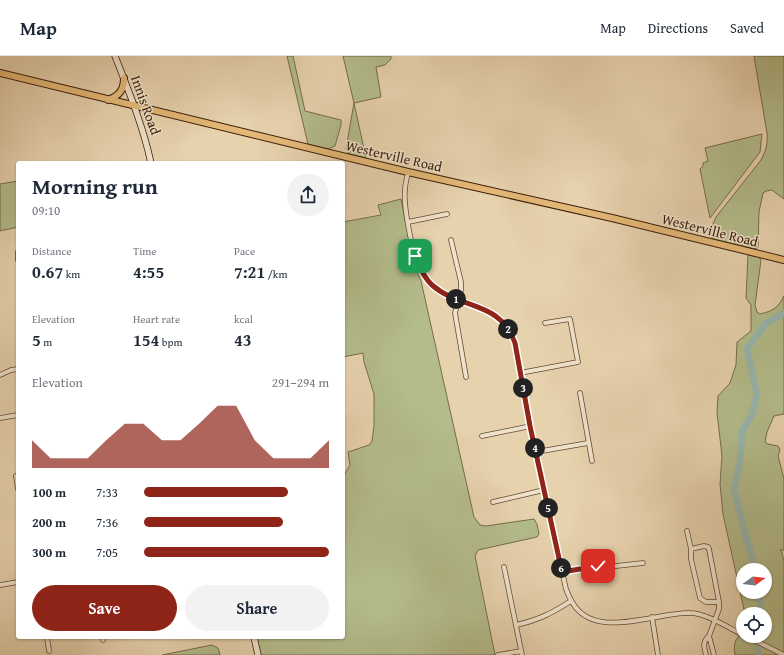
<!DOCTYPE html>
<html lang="en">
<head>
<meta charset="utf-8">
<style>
  :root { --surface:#fff; --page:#f2f2f3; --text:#1f2937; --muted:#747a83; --line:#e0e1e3; --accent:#8f2418 }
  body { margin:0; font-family:"Gentium Book Plus",serif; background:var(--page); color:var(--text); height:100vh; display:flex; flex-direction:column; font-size:15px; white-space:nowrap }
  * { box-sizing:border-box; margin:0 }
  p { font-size:13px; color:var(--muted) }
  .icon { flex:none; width:22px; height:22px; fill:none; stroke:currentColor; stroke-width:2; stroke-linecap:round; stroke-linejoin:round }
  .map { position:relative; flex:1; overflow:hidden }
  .sheet { position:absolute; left:16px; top:105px; width:329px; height:478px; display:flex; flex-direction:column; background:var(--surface); border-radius:4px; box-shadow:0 1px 3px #0004 }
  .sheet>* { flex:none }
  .needle { width:26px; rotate:75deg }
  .buttons { position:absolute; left:736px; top:507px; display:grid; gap:8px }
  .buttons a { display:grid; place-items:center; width:36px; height:36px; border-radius:50%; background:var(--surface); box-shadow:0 1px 3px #0004; font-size:20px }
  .pin { position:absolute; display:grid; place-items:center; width:34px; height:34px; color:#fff; margin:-17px; border-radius:8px; box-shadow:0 2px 6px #0006 }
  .km { position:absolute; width:20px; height:20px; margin:-10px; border-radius:50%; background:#222; color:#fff; font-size:11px; line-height:20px; text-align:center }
  .round { display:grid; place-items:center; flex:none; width:42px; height:42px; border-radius:21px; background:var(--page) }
  .headline { display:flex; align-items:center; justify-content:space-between; height:68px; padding:0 16px }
  h1 { font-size:22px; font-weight:600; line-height:30px }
  .metrics { display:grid; grid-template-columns:repeat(3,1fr); gap:6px; height:68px; padding:4px 16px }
  .metrics div { display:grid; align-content:center }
  .metrics b { font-size:17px; font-weight:600 }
  .metrics small { font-size:11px; font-weight:400 }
  .metrics p { font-size:11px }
  .chart { height:112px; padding:8px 16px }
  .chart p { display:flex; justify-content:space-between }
  .chart svg { width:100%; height:72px; margin-top:4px; fill:var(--accent); opacity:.7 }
  .cta { display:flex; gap:8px; margin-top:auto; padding:8px 16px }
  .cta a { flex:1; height:46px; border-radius:24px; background:var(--accent); color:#fff; font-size:16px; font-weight:600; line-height:46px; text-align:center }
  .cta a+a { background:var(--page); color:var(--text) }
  ul { padding:0 16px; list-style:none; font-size:13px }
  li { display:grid; grid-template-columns:64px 48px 1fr; align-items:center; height:30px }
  li i { height:10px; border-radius:5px; background:var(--accent) }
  header { display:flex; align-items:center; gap:24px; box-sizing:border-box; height:56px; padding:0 20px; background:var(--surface); border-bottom:1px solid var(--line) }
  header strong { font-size:19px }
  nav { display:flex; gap:22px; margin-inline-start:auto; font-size:14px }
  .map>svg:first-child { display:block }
  .green { fill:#b4bc8b; stroke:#776c4a; fill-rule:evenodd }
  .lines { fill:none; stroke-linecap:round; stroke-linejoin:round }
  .river { stroke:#97b7ae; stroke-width:7 }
  .minor-casing { stroke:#654933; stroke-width:5.5 }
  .secondary-casing { stroke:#3a1b0a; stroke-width:7 }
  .primary-casing { stroke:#3a1b0a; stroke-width:8 }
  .minor { stroke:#efe2ca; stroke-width:4 }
  .secondary { stroke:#efe2ca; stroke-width:5.5 }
  .primary { stroke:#e4b977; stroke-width:6 }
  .route-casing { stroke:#fff; stroke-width:8 }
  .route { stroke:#8f2418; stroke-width:5 }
  .labels { text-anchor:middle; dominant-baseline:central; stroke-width:3; stroke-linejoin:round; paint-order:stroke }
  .street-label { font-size:14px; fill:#3a1b0a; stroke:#efe2ca }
</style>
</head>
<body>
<header>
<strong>Map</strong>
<nav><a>Map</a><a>Directions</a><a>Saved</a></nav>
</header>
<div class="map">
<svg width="784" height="599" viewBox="0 0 784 599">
  <rect width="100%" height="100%" fill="#e7d2ae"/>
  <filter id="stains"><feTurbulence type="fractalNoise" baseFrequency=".005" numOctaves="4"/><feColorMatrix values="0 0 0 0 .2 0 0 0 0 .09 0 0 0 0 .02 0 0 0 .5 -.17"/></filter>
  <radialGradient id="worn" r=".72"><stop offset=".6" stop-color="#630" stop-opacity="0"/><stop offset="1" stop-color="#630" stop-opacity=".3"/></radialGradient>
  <path class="green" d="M287,0h6l12,55 36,9v5l-6,21 -7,3 -20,-5z
    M343,0h48v3l-6,6 -9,2 5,30 -27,6 12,55 -17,-4 -3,-5 8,-46z
    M754,0h30v143l-12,-9 -6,1 -3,2 -4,19 -1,35 -2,2 -43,-10 -2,-3 1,-10 4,-9 45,-57c5,-10 7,-16 6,-27z
    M762,78l-2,18 -3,4 -47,62 -10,-49 3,-3v-3l5,-2 -3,-13z
    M18,125v46l-18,4v-47z
    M401,143l14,68 6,14 53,236 6,8 6,1 48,-7 3,5 2,10 -2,3 -59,13 -3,6 20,99h-235l-3,-18h86v-160l7,-12 -2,-13 21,-7 3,-4 2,-15v-32l-10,-32 -1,-9 -20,4v-135l38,-7 -3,-10z
    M748,199l11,2 2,3 -6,45 2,7 3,2c13,-3 18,-6 24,-18v118l-10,2 -7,16 -2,10 3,2 10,2 2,4 -2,6 6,23v71h-4l2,3 2,8v94h-49c-2,-11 0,-16 8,-23v4h22v-22h-20l-22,-100 -3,-30 2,-28 -5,-43 1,-17 12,-13 6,-18 1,-23 14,-11v-26l-5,-7zM743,514h22v22h-22z
    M212,589l6,3 2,7h-58z"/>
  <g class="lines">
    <path class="river" d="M756,514l-9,-29 -13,-52 6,-27 2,-30 10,-18 5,-20 -10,-45 18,-25 19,-11
      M759,536l2,22
      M760,583v-3
      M758,599l1,-9"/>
    <g class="minor-casing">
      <path id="minor" d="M408,116c-1,6 -3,12 -3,18 -2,14 7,61 13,74 3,7 8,15 13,21 6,5 14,9 21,12 22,10 47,14 60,37 5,9 5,20 7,30 2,14 5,28 7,42 13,61 26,122 40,183 3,8 6,15 12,21 25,27 80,2 112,3 16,0 39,15 53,22
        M408,166l39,-8
        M451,184l10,42v8l-6,23 11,64
        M18,196v8
        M520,317l58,-11 -8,-43 -25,4
        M0,319l11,-5 7,-1
        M580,337l12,68
        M0,362l18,-3
        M482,380l49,-10
        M536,396l52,-9
        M16,420l2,13
        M493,446l51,-12
        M687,475l4,18v10l9,39 6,4h13
        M691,493l13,-3 4,1 1,2 10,53v7l-10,27 5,19
        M504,511l18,88
        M562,516l36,-6h18l27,-3
        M0,529l18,-3
        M652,561l6,38
        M516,569c23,-5 36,-12 55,-24
        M746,580l38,19
        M47,581l2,14
        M102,581l1,3
        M498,599l23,-4
        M706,599c-2,-8 -4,-13 3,-19"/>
    </g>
    <g class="secondary-casing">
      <path id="secondary" d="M115,0c14,36 28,70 36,107
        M254,581l4,18"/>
    </g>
    <g class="primary-casing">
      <path id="primary" d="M0,17l408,99 204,46 172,42
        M108,44c11,-4 16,-10 16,-22"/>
    </g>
    <use href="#minor" class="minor"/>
    <use href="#secondary" class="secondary"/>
    <use href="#primary" class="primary"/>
  </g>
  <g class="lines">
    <g class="route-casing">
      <path id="route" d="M415,200c4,10 9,22 17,29 28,25 68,15 83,58l15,83 32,146 36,-6"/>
    </g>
    <use href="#route" class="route"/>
  </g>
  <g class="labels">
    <g class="street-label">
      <text transform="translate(146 49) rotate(70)">Innis Road</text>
      <text transform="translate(394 100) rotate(13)">Westerville Road</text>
      <text transform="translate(710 174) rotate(14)">Westerville Road</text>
    </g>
  </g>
  <rect width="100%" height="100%" filter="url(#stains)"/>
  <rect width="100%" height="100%" fill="url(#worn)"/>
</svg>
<div class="buttons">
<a><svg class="needle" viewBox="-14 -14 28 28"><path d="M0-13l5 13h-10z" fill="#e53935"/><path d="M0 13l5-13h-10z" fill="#747a83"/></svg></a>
<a><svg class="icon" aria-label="locate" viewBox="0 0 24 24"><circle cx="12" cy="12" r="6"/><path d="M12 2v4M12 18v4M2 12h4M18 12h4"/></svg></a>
</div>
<div class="pin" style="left:415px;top:200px;background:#1e9e55"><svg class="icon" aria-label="arrive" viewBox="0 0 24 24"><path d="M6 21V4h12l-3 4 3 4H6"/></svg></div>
<div class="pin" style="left:598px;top:510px;background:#d93025"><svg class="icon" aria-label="check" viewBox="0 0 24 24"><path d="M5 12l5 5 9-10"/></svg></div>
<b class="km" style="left:456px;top:243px">1</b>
<b class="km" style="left:508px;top:273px">2</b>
<b class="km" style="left:523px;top:332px">3</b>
<b class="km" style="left:535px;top:392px">4</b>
<b class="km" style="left:548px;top:452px">5</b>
<b class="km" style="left:561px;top:512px">6</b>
<section class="sheet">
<div class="headline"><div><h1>Morning run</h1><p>09:10</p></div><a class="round"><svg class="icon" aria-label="share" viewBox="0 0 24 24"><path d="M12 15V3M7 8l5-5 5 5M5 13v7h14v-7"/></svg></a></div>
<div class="metrics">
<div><p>Distance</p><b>0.67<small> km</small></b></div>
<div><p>Time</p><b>4:55</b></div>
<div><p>Pace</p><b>7:21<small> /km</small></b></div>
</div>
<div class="metrics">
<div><p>Elevation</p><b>5<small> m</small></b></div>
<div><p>Heart rate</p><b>154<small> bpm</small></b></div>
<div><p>kcal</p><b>43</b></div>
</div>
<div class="chart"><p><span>Elevation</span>291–294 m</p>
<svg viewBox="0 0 160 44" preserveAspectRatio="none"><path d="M0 44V27L10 38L20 38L30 38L40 27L50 17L60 17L70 27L80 27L90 17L100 6L110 6L120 27L130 38L140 38L150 38L160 27V44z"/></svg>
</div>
<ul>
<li><b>100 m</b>7:33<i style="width:78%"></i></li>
<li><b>200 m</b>7:36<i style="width:75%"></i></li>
<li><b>300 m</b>7:05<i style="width:100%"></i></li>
</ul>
<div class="cta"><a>Save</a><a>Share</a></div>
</section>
</div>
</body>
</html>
